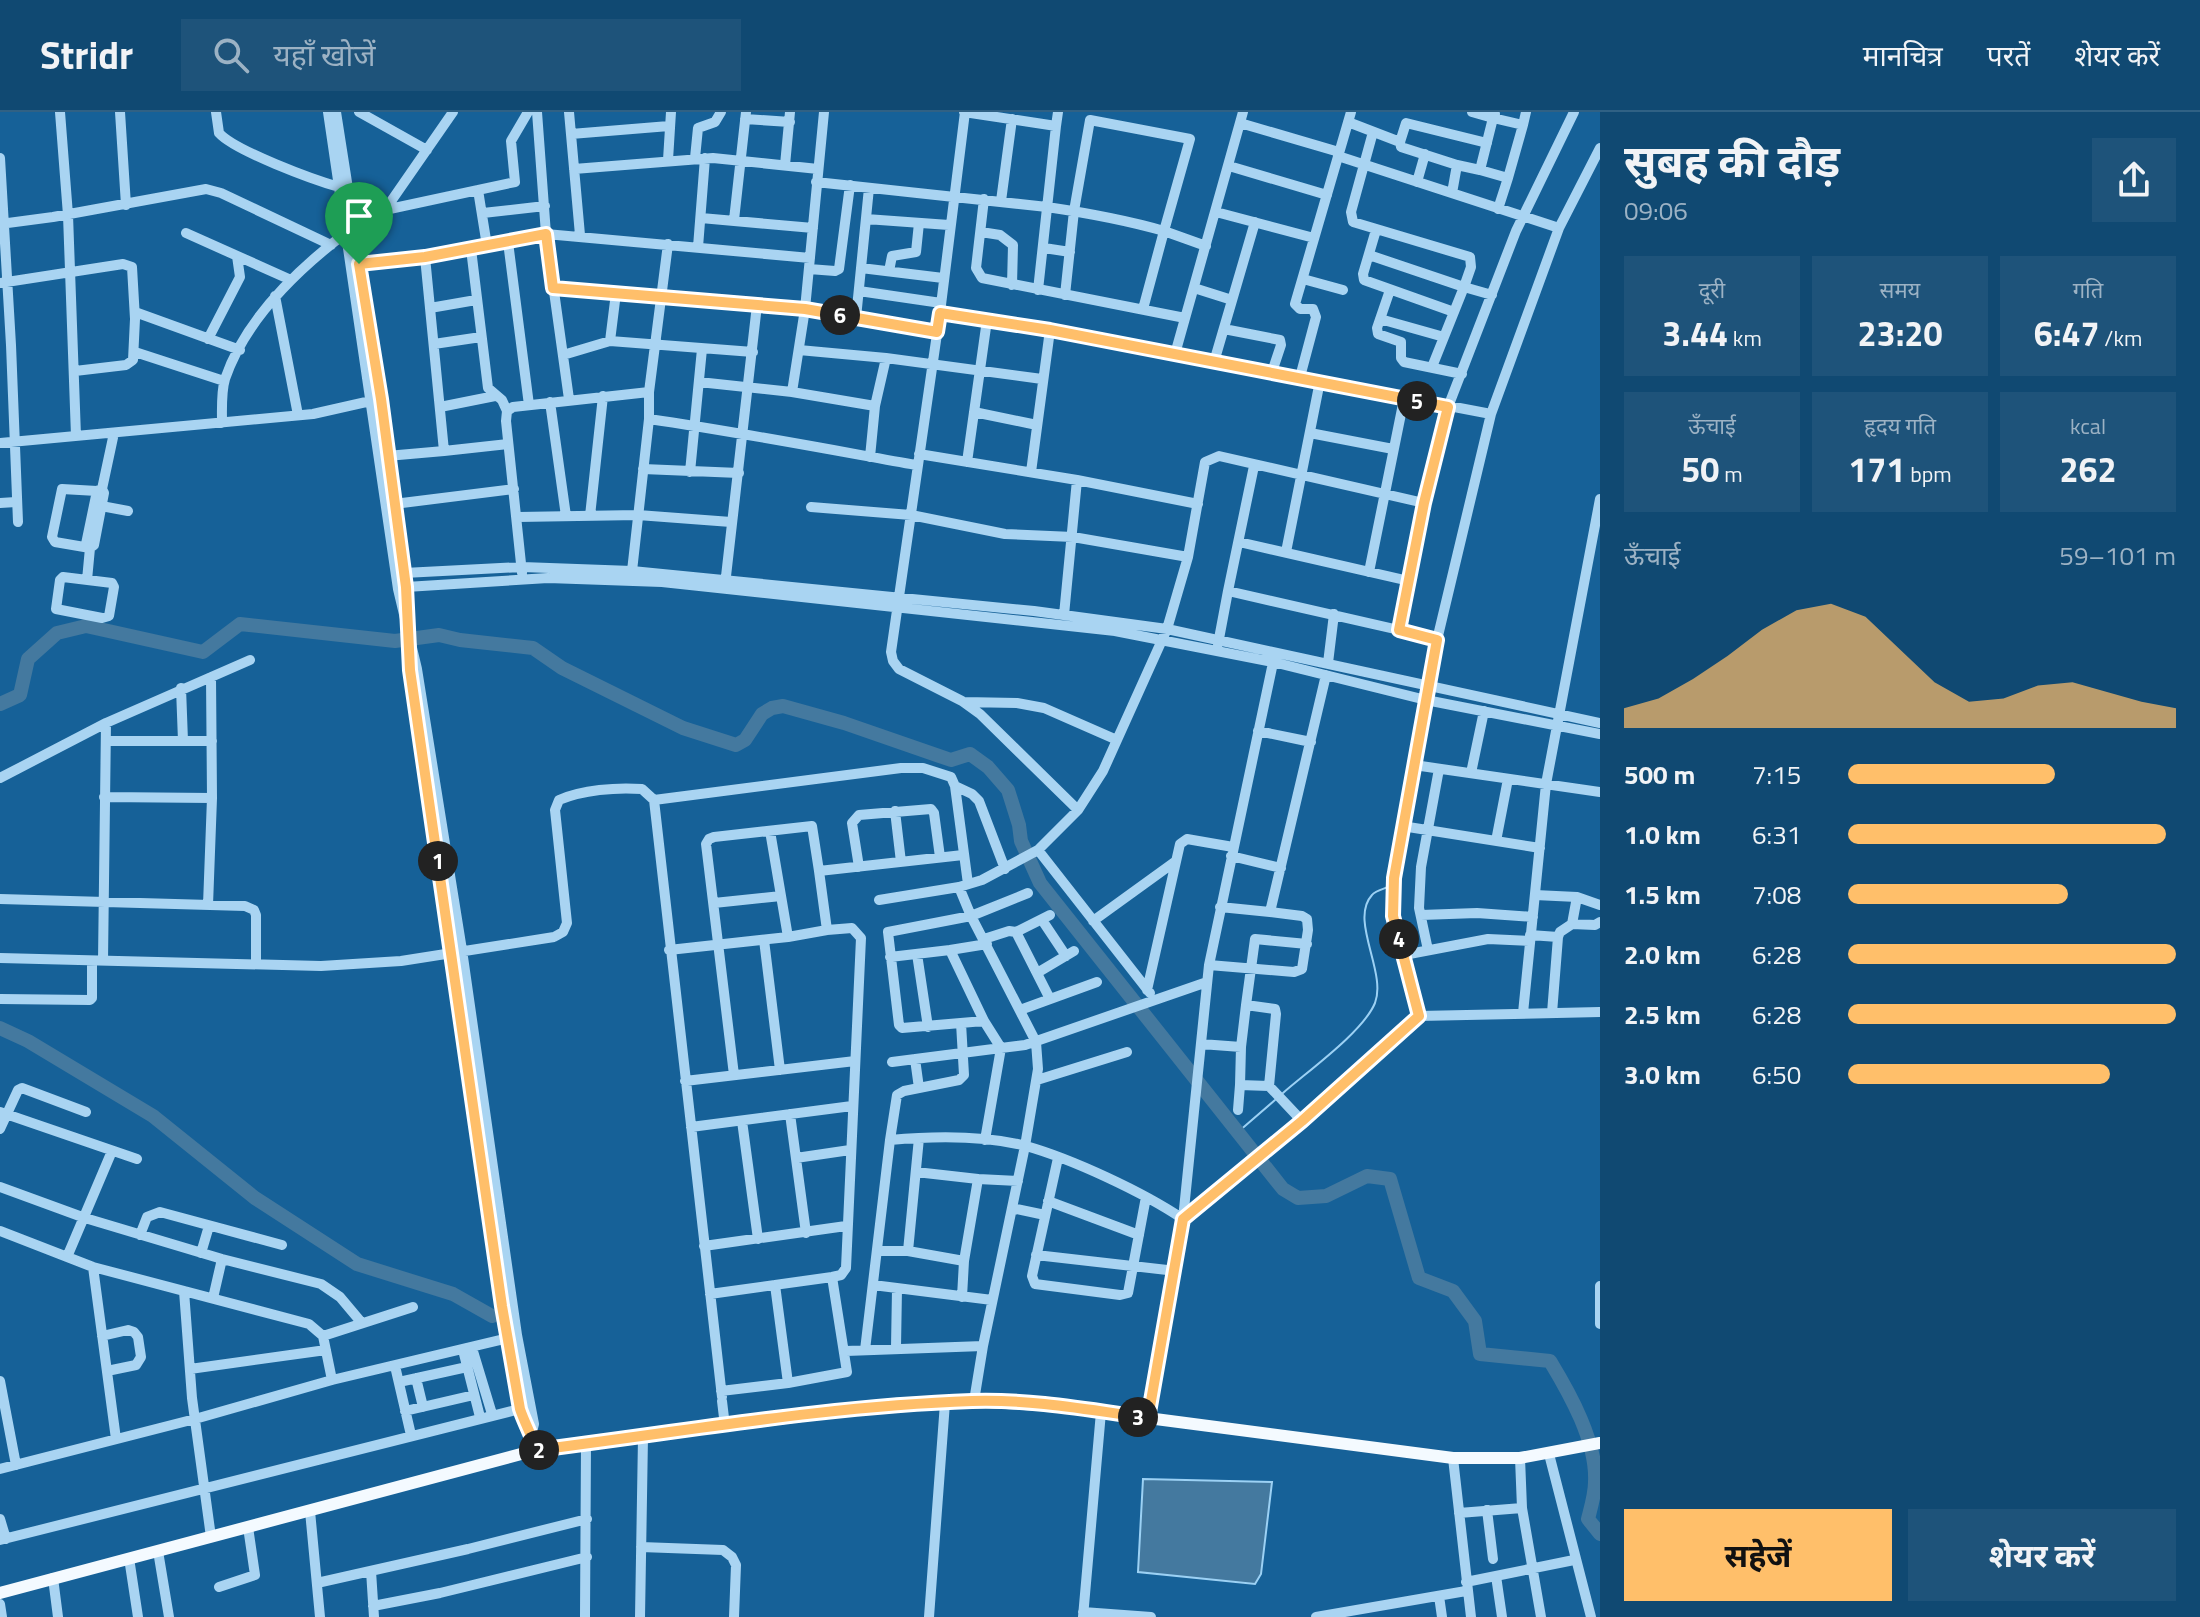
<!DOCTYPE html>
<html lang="hi">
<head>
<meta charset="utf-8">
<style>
  :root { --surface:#104972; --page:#1e537a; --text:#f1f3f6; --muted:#9cb2c4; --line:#306184; --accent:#ffbf6a }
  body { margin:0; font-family:"Titillium Web","Noto Sans Devanagari",sans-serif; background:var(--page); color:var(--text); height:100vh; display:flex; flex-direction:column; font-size:30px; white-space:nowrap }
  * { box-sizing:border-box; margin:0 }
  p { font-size:26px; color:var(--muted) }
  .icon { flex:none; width:44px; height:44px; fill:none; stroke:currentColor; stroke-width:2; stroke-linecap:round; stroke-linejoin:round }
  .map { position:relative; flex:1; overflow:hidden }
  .drawer { display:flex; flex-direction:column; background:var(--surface); width:600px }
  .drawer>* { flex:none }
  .pin { position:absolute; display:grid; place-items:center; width:68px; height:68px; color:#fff; margin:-82px -34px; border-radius:50% 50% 50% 0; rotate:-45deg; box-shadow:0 0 8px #0007 }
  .pin .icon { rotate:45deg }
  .km { position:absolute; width:40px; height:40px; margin:-20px; border-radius:50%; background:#222; color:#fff; font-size:22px; line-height:40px; text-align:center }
  .round { display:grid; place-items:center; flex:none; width:84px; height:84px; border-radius:0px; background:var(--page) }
  .summary { display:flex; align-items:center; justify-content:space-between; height:136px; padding:0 24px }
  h1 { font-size:44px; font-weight:700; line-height:60px }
  .figures { display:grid; grid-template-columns:repeat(3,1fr); gap:12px; height:136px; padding:8px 24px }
  .figures div { display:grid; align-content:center; border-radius:0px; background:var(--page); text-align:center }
  .figures b { font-size:34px; font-weight:700 }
  .figures small { font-size:22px; font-weight:400 }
  .figures p { font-size:22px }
  .chart { height:224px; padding:16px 24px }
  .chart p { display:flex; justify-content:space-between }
  .chart svg { width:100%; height:144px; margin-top:8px; fill:var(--accent); opacity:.7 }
  .button { display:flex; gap:16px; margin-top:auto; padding:16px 24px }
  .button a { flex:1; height:92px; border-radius:0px; background:var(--accent); color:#111; font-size:32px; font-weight:700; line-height:92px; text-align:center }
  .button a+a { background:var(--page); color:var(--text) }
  ul { padding:0 24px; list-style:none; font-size:26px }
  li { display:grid; grid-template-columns:128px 96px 1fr; align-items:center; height:60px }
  li i { height:20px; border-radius:10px; background:var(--accent) }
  header { display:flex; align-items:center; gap:48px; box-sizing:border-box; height:112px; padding:0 40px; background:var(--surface); border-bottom:2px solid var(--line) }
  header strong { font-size:38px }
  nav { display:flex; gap:44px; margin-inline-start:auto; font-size:28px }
  .search { width:560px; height:72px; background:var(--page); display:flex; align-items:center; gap:20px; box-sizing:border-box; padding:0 28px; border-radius:0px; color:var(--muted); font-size:30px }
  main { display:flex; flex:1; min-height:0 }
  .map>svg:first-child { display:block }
  .water { fill:#44799f; stroke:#9cd1f4; stroke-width:2 }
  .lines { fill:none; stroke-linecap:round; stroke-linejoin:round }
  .stream { stroke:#9cd1f4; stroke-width:2 }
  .river { stroke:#44799f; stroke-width:14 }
  .minor { stroke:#a9d4f2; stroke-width:10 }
  .major { stroke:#f4faff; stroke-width:12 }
  .route-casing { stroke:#fff; stroke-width:16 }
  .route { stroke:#ffbf6a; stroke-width:10 }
</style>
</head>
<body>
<header>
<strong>Stridr</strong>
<div class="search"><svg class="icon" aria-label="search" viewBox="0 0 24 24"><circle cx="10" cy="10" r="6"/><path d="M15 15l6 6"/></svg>यहाँ खोजें</div>
<nav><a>मानचित्र</a><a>परतें</a><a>शेयर करें</a></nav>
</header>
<main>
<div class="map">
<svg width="1600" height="1505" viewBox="0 0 1600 1505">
  <rect width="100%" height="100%" fill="#166198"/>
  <path class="water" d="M1143,1367l129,3 -11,92 -6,10 -117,-12z"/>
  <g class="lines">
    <path class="stream" d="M1283,981c25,-22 80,-61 92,-90 12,-31 -26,-83 -3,-108 3,-4 11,-6 16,-8
      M1238,1020l37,-32"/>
    <path class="river" d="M0,592l20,-9 8,-36 29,-26 29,-7 117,26 37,-28 155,17 44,-6 21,5 73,8 29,20 121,60 53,17 9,-5 17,-26 10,-6 11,-2 61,17 107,37 19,-6 18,13 20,23 11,35 2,16 19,42 243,306 15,9 28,-2 41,-20 23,3 29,99 34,13 22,30 5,33 70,7c20,33 47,81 45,121 0,12 -4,25 -7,37l12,15
      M0,916l28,13 125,75 102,82 102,66 96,30 39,22"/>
    <path class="minor" d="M60,0l8,103 8,221
      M120,0l6,93
      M216,0l3,21c16,18 95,47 120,54
      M328,0l70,477 19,80 45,281 55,385 17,89 -2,8 4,18
      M336,0l45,287 23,178
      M359,0l68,38
      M537,0l9,122 23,165
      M569,0l11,123
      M964,0l92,14 2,-14
      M965,0l-25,201 -49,339 2,9 6,8 63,32 18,13 98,96
      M1472,0l21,6 2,-4
      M745,7l45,3
      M1348,10l52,20
      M1240,11l99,29
      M1373,20l-22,80 2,10 117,35 1,10 -7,20 28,8
      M571,22l98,-8
      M1338,44l221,72
      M0,46l11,187 7,177
      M695,46l3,-30 17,-6 6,-10
      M668,48l3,-48
      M785,53l5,-53
      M1457,53l-56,-18 -1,-5 6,-19 81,20
      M1229,54l98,29
      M574,57l139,-11 105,11
      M1480,58l28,8 15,-53
      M816,70l231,25c40,6 79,13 117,24l26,-92 -100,-19 -16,91 -9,84
      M1417,70l8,-28
      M478,78l9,56
      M1452,81l5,-28 23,5 13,-52 30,7 3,-13
      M984,87l-8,69 6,10 203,40
      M1001,89l11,-82
      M1498,97l10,-31
      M385,98l130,-28 -4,-41 17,-29
      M1216,100l98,26
      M483,101l62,-7
      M701,106l112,10
      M866,107l83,6
      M734,108l12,-108
      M0,112l53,-7 153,-28 15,4 110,52
      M355,118l24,-13 6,-7 68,-98
      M1376,118l-13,44 1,6 90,32
      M981,120l19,3 13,10 -1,40
      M186,121l105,47
      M508,130l21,163
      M698,135l7,-89
      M1044,136l26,4
      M471,137l17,139 14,12 5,11
      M1369,143l95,32 -32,80
      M425,145l19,194 64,-7
      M359,152l66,-7 121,-23 264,24
      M861,156l82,10
      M809,157l26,2 4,-2 11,-84
      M889,159l3,-15 24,-4 3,-29
      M1303,167l40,11
      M0,171l123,-19 9,3 3,52 -2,41 -7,5 -51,6
      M553,176l252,21 132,23
      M1194,176l38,12
      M1038,178l18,-164
      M1390,178l-13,38 1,6 23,8v16l3,4 58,12
      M859,179l82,12
      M275,184l23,119
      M430,196l46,-8
      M1143,197l21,-78 42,15
      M135,200l105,38
      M940,201l110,17 441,84
      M856,206l13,-130
      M1380,207l64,18
      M1224,217l56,11 1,5 -9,27
      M208,227l32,-62 -3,-21
      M610,229l6,-48
      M434,232l47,-7
      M799,238l87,8 156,21
      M135,240l89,29
      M1175,242l68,-242
      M563,243l47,-14 143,11
      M1214,250l41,-140
      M1300,265l16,-60 -3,-8h-13l-5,-5 56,-192
      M699,270l93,10 83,14
      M649,280l19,-148
      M792,280l13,-83 19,-197
      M550,290l16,114
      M440,295l55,-11
      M974,300l63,13
      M222,311c0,-13 -1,-31 3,-44 20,-59 73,-110 122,-147
      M1310,321l83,16
      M0,331l313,-29 62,-14
      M919,342l158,26 121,24
      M387,344l57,-5
      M870,345l5,-51 11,-48
      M967,350l20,-142
      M1254,354l-26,125 171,39
      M643,357l96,4
      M690,360l12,-123
      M1031,360l19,-142
      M102,377l-5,2 -11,53 4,4 4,-3 10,-52 -2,-4 12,-56
      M0,391l16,-1
      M394,392l120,-15
      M96,393l32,6
      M811,395l100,8 94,19 68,3 115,20
      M590,404l13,-120
      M518,405l120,-2 93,7
      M1239,430l170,39 -10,49 38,10
      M1286,440l34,-171
      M632,459l17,-152
      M1369,460l35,-173
      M404,461l118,-6 110,4 402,40 133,18 433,94
      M522,461l-16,-152 1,-10 6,-4 136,-15v27c89,13 178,30 267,46
      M63,465l49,6 2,4 -5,29 -7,2 -46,-9 4,-29z
      M87,468l3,-32 -35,-6 -3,-5 10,-48 35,2
      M1409,469l15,-78
      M725,473l32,-280
      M406,475l142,-9 114,4 453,49 158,31 153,38 174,34
      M1064,503l13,-135
      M1218,532l10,-53
      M410,542v16l92,636 18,103 6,16 6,7
      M1328,551l6,-49
      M181,576l2,53
      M964,590l53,1 27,5 73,32
      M1258,619l53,11
      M106,629h106
      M1414,653l186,27
      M1471,661l13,-62
      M0,666l106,-55 144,-63
      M955,674l17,8 7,7 26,68
      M104,685l108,1
      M895,699l6,51
      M1402,714l138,22
      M770,719l18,106
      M1496,729l12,-62
      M1038,738l112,143
      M1231,744l50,12
      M859,755l-7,-44 7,-8 72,-6 3,4 6,44
      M959,775l12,29 65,126 2,27 -13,77 -42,200 -9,55
      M1028,781l-57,23 -83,16 11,93 3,3 82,-7 17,27 24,-3 182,-63
      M1535,783l42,2 23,8
      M0,787l245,7 9,4 2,5v49
      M879,788l80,-13 23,-7 56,-30 40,-40 25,-39 64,-142 21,-72 17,-95 14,-6 205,47 24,-96 68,-176 58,-119
      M714,791l67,-7
      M208,793l4,-107 -1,-121
      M1220,795l50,5 56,-237
      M1421,803l56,-2 56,4
      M1042,808l24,36
      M1093,809l83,-60
      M1572,812l23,1 5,-3
      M1016,820l34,-17
      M1530,823l28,2
      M984,827l25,-8 7,1 34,67
      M764,828l16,130
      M669,838l119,-13 39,-7
      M1428,838l-9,-42 2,-41 18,-98
      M917,842l11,73
      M1404,843l84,-16 41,2
      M890,845l60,-7
      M0,846l321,8 80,-5 153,-24 9,-5 4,-9 -12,-113 4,-10c23,-10 57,-13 83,-11l12,11
      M103,849l3,-238
      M1209,853l85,7 8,-3 6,-39 -1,-11 -5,-3 -32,-4
      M1037,861l37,-22
      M1147,878l33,-146 7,-5 46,8
      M0,887l90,1 2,-2v-37
      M1246,893l9,-66 52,5
      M1020,898l77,-28
      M1523,901l23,-229 54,-285
      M1552,901l6,-76 2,-5 12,-8 5,-27
      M1419,904l-26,-100 1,-38 43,-238 54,-226 68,-186 41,-80
      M984,909l-34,-71 37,-6
      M961,911l3,52 -5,5 -55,11 -7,4 -7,45c43,-4 93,-5 136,6 46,13 117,46 157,73l119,-98 117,-105 181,-4
      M1201,932l40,3 5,-42 29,4 1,5 -7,72 -29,-1 1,-38
      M915,947l4,29
      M892,950l109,-14 -16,92
      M734,963l-28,-231 3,-5 5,-2 98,-11 7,45
      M1037,968l90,-28
      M685,969l170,-20
      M1269,974l33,35
      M1238,998l2,-25
      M0,1000l137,47
      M790,1002l16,119
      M742,1009l16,118
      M691,1015l161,-21
      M0,1017l18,-39 4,-2 64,24
      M796,1046l54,-8
      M1058,1046l-26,118 3,8 85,11 8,-2 18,-96
      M916,1060l62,7 -14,82 -2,36
      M978,1067l40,2
      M0,1075l85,31 137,41 99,25 19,13 21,25
      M1048,1089l91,34
      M1012,1096l33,7
      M0,1119l93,36 216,57 14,12 9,44
      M140,1123l7,-18 13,-5 122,33
      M704,1134l142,-20
      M877,1139h31l56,10
      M908,1139l11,-113
      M201,1141l8,-27
      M1036,1143l140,16
      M67,1145l45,-106
      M93,1155l23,172
      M775,1173l13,98 59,-11 -15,-95
      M873,1173l119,15
      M1600,1174v38
      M184,1179l8,107 19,139
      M710,1182l122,-17 9,-2 5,-7 15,-330 -9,-10 -25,2 -8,-59 144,-16
      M213,1186l9,-39
      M102,1224l26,-6 6,2 4,5 3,20 -5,8 -29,6
      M323,1224l90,-29
      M896,1235l1,-58
      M472,1236l20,66
      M463,1238l17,67
      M865,1238l25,-210
      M846,1239l137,-5
      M395,1254l16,69
      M190,1257l136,-19
      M416,1266l7,29
      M0,1269l16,84
      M399,1270l68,-15
      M721,1279l67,-8
      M722,1285l-68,-597 247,-32h22l28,9 4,9 13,98
      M722,1289l3,25
      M405,1299l69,-16
      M1148,1306l35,-199 26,-254 65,-307
      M1549,1342l42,163
      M1453,1346l18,159
      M1520,1346l2,50 19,109
      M0,1357l195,-50 137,-39 181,-43
      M1487,1398l6,49
      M310,1399l10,106
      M1459,1401l63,-5
      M0,1407l6,20
      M0,1428l520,-131
      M641,1435l82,3 9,7 4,8 -2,52
      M158,1439l11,66
      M129,1446l9,59
      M371,1459l3,46
      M1496,1464l6,41
      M53,1466l5,39
      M1466,1470l108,-22
      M317,1471l151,-34 119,-30
      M219,1475l36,-12 -7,-48
      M1439,1484l3,21
      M0,1492l2,13
      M373,1494l67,-13 147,-36
      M1083,1500l68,5
      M585,1505l1,-173
      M640,1505l3,-180
      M929,1505l16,-214
      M1083,1505l18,-205
      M1316,1505l150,-26"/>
    <path class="major" d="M0,1481l536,-143 358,-46 80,-3 82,5 397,52h67l80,-15"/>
  </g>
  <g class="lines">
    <g class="route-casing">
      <path id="route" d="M546,122l7,54 252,21 132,23 3,-19 110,17 398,77 -24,96 -25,127 38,10 -43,238 -1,38 26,100 -117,105 -119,98 -35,199c-58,-8 -118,-19 -176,-17 -146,5 -291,31 -436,49 -4,-15 -11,-26 -16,-41l-18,-103 -92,-636 -4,-83 -25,-188 -22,-135 66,-7z"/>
    </g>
    <use href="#route" class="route"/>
  </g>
</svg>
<div class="pin" style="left:359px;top:152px;background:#1e9e55"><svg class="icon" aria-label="arrive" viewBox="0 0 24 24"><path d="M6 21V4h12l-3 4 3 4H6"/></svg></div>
<b class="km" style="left:438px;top:749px">1</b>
<b class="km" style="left:539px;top:1338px">2</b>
<b class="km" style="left:1138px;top:1305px">3</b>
<b class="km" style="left:1399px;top:827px">4</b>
<b class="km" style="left:1417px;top:289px">5</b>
<b class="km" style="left:840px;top:203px">6</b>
</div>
<section class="drawer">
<div class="summary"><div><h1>सुबह की दौड़</h1><p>09:06</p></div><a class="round"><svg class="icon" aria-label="share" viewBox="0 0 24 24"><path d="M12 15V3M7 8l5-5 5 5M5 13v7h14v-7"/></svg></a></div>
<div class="figures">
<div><p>दूरी</p><b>3.44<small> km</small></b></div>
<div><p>समय</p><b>23:20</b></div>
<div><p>गति</p><b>6:47<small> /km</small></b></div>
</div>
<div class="figures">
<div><p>ऊँचाई</p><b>50<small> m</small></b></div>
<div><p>हृदय गति</p><b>171<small> bpm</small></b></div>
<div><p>kcal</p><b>262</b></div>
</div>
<div class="chart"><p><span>ऊँचाई</span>59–101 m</p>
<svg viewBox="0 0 160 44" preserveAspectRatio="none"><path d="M0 44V38L10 35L20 29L30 22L40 14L50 8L60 6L70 10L80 20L90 30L100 36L110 35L120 31L130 30L140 33L150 36L160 38V44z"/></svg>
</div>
<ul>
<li><b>500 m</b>7:15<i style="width:63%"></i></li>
<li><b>1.0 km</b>6:31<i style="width:97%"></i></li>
<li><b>1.5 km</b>7:08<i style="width:67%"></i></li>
<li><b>2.0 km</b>6:28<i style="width:100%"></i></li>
<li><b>2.5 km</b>6:28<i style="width:100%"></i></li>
<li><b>3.0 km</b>6:50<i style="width:80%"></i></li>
</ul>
<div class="button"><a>सहेजें</a><a>शेयर करें</a></div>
</section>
</main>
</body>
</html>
